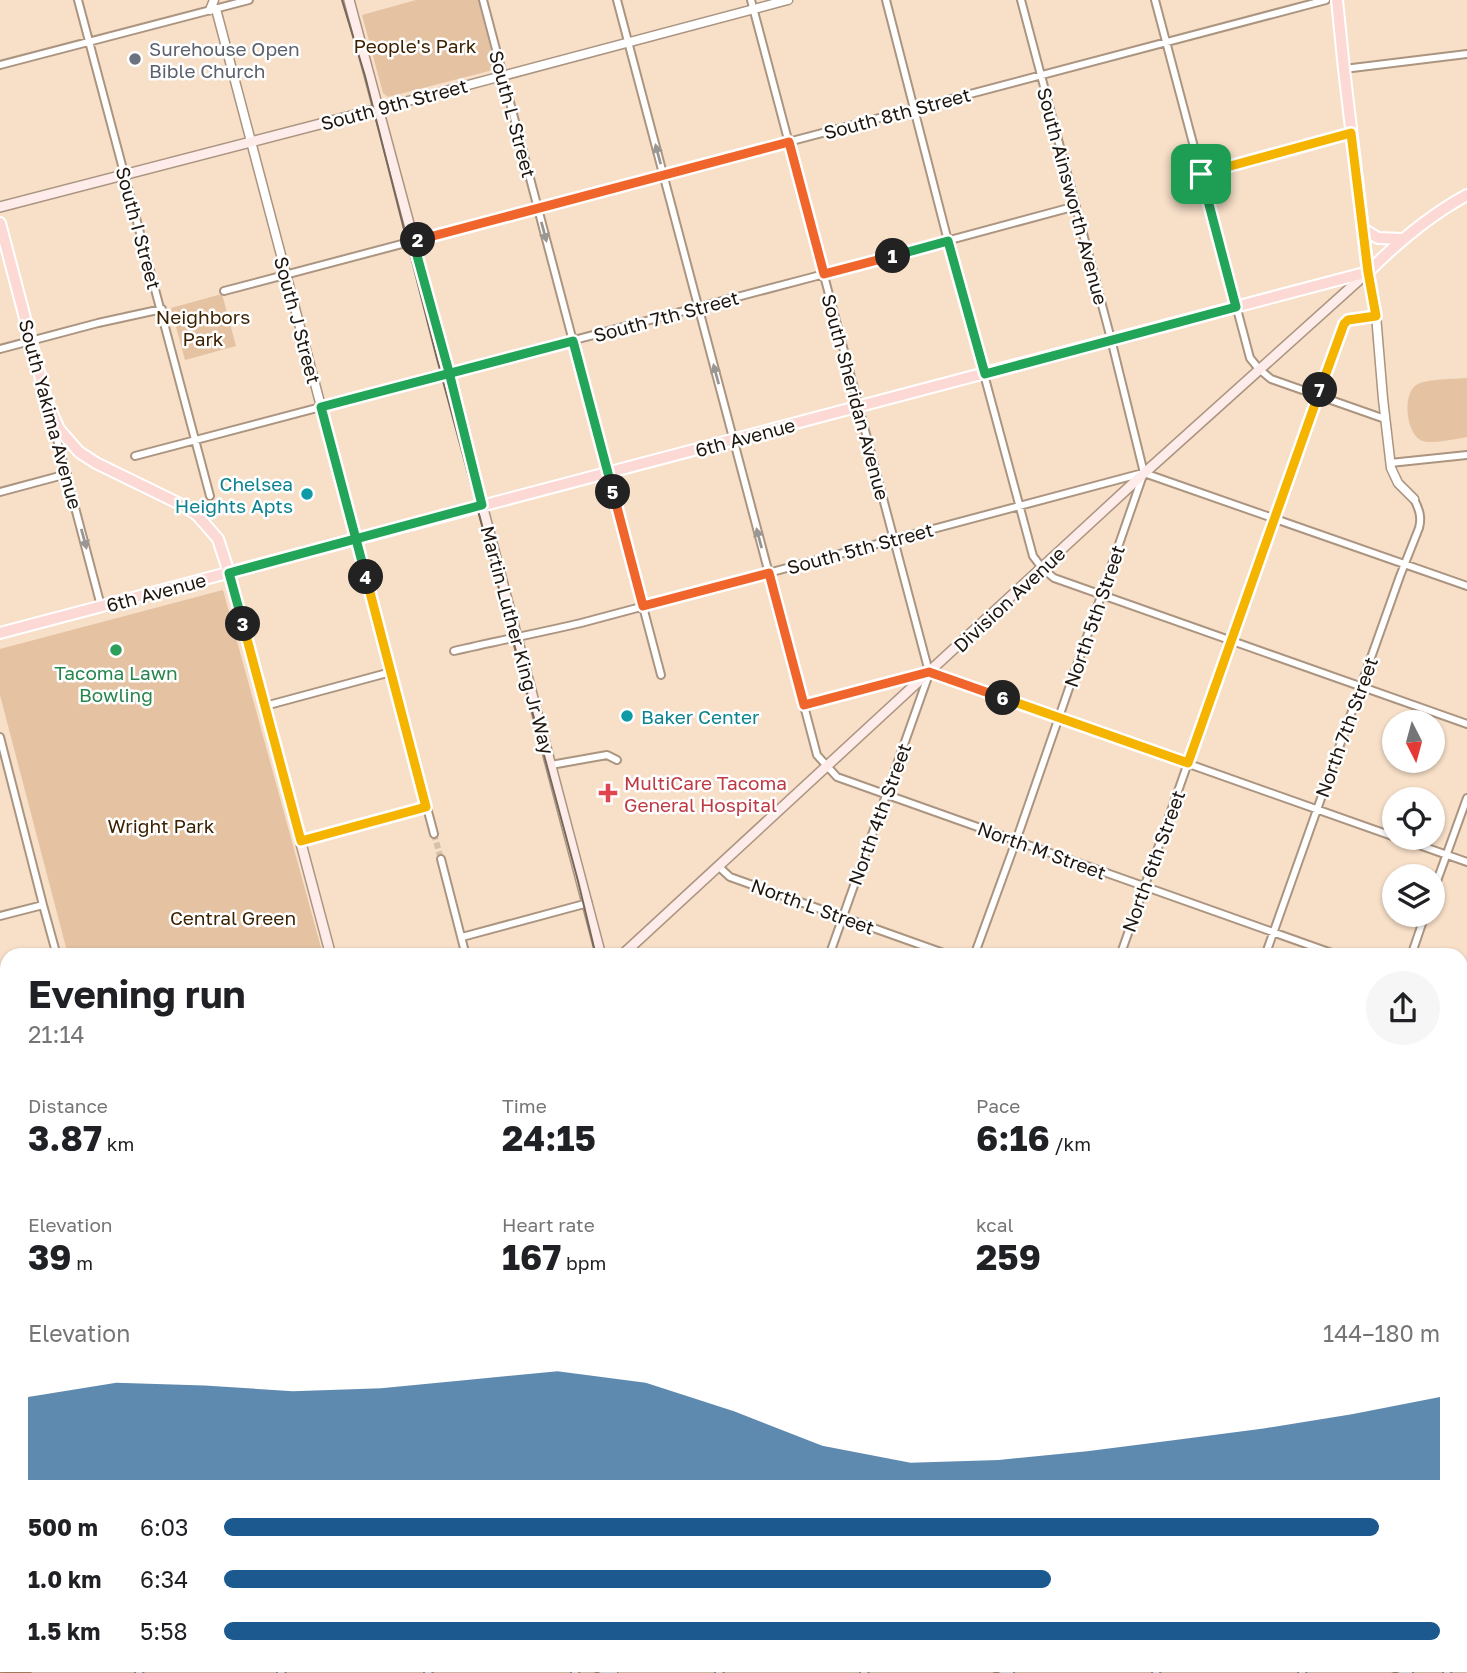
<!DOCTYPE html>
<html lang="en">
<head>
<meta charset="utf-8">
<style>
  :root { --surface:#fff; --page:#f6f6f6; --text:#202124; --muted:#757577; --accent:#1c598f }
  body { margin:0; font-family:"Golos Text",sans-serif; background:var(--page); color:var(--text); height:100vh; display:flex; flex-direction:column; font-size:26px; white-space:nowrap }
  * { box-sizing:border-box; margin:0 }
  p { font-size:23px; color:var(--muted) }
  .icon { flex:none; width:38px; height:38px; fill:none; stroke:currentColor; stroke-width:2; stroke-linecap:round; stroke-linejoin:round }
  .map { position:relative; flex:1; overflow:hidden }
  .panel { position:absolute; left:0px; top:948px; width:1468px; height:724px; display:flex; flex-direction:column; background:var(--surface); border-radius:21px 21px 0 0; box-shadow:0 2px 5px #0004 }
  .panel>* { flex:none }
  .needle { width:46px; rotate:174deg }
  .controls { position:absolute; left:1382px; top:710px; display:grid; gap:14px }
  .controls a { display:grid; place-items:center; width:63px; height:63px; border-radius:50%; background:var(--surface); box-shadow:0 2px 5px #0004; font-size:35px }
  .pin { position:absolute; display:grid; place-items:center; width:60px; height:60px; color:#fff; margin:-30px; border-radius:14px; box-shadow:0 4px 10px #0006 }
  .km { position:absolute; width:35px; height:35px; margin:-18px; border-radius:50%; background:#222; color:#fff; font-size:19px; line-height:35px; text-align:center }
  .round { display:grid; place-items:center; flex:none; width:74px; height:74px; border-radius:37px; background:var(--page) }
  .overview { display:flex; align-items:center; justify-content:space-between; height:119px; padding:0 28px }
  h1 { font-size:38px; font-weight:700; line-height:52px }
  .figures { display:grid; grid-template-columns:repeat(3,1fr); gap:10px; height:119px; padding:7px 28px }
  .figures div { display:grid; align-content:center }
  .figures b { font-size:35px; font-weight:700 }
  .figures small { font-size:19px; font-weight:400 }
  .figures p { font-size:19px }
  .chart { height:196px; padding:14px 28px }
  .chart p { display:flex; justify-content:space-between }
  .chart svg { width:100%; height:126px; margin-top:7px; fill:var(--accent); opacity:.7 }
  ul { padding:0 28px; list-style:none; font-size:23px }
  li { display:grid; grid-template-columns:112px 84px 1fr; align-items:center; height:52px }
  li i { height:18px; border-radius:9px; background:var(--accent) }
  .map>svg:first-child { display:block }
  .green { fill:#e4c2a2 }
  .forest { fill:#c29a73 }
  .lines { fill:none; stroke-linecap:round; stroke-linejoin:round }
  .minor-tunnel { stroke:#d6c1ac; stroke-width:6; stroke-dasharray:6 3; stroke-linecap:butt }
  .minor-casing { stroke:#ab9580; stroke-width:10 }
  .tertiary-casing { stroke:#ab9580; stroke-width:11 }
  .secondary-casing { stroke:#ab9580; stroke-width:12 }
  .primary-casing { stroke:#fff; stroke-width:14 }
  .minor { stroke:#fff; stroke-width:6 }
  .tertiary { stroke:#fff; stroke-width:8 }
  .secondary { stroke:#feecea; stroke-width:9 }
  .primary { stroke:#fcd9d5; stroke-width:10 }
  .tram { stroke:#77685a; stroke-width:2 }
  .oneway { fill:#9a9693 }
  .split-1-casing { stroke:#fff; stroke-width:14 }
  .split-2-casing { stroke:#fff; stroke-width:14 }
  .split-3-casing { stroke:#fff; stroke-width:14 }
  .split-4-casing { stroke:#fff; stroke-width:14 }
  .split-5-casing { stroke:#fff; stroke-width:14 }
  .split-6-casing { stroke:#fff; stroke-width:14 }
  .split-7-casing { stroke:#fff; stroke-width:14 }
  .split-8-casing { stroke:#fff; stroke-width:14 }
  .split-1 { stroke:#22a559; stroke-width:9 }
  .split-2 { stroke:#f0652b; stroke-width:9 }
  .split-3 { stroke:#22a559; stroke-width:9 }
  .split-4 { stroke:#f5b400; stroke-width:9 }
  .split-5 { stroke:#22a559; stroke-width:9 }
  .split-6 { stroke:#f0652b; stroke-width:9 }
  .split-7 { stroke:#f5b400; stroke-width:9 }
  .split-8 { stroke:#f5b400; stroke-width:9 }
  .worship-dot { fill:#6b7280; stroke:#fff; stroke-width:2.5 }
  .culture-dot { fill:#0f9aa8; stroke:#fff; stroke-width:2.5 }
  .leisure-dot { fill:#2e9e5b; stroke:#fff; stroke-width:2.5 }
  .health-dot { fill:#e0444e; stroke:#fff; stroke-width:2.5 }
  .labels { text-anchor:middle; dominant-baseline:central; stroke-width:5; stroke-linejoin:round; paint-order:stroke }
  .park-label { font-size:19px; fill:#3d2201; stroke:#fff }
  .worship-label { font-size:19px; fill:#5b616d; stroke:#fff; text-anchor:start }
  .street-label { font-size:19px; fill:#1e160e; stroke:#fff }
  .culture-label { font-size:19px; fill:#0d838f; stroke:#fff; text-anchor:end }
  .leisure-label { font-size:19px; fill:#27864d; stroke:#fff }
  .health-label { font-size:19px; fill:#be3a42; stroke:#fff; text-anchor:start }
</style>
</head>
<body>
<div class="map">
<svg width="1467" height="1673" viewBox="0 0 1467 1673">
  <rect width="100%" height="100%" fill="#f7dfc8"/>
  <path class="green" d="M416,0h62l17,65 -2,5 -105,27 -5,-4 -21,-78z
    M222,294l14,52 -51,14 -14,-52z
    M1467,378v59c-11,2 -34,7 -44,4 -17,-5 -22,-49 -5,-57 10,-5 37,-5 49,-6z
    M223,590l100,365h-255l-68,-260v-46z"/>
  <path class="forest" d="M0,1632l7,9v25h19l6,7h-32z"/>
  <g class="lines">
    <path class="minor-tunnel" d="M434,834l7,25"/>
    <g class="minor-casing">
      <path id="minor" d="M78,0l132,496
        M483,0l178,675
        M617,0l200,755 20,22 503,179
        M751,0l178,672
        M886,0l62,241 85,315 9,12 12,10 413,146
        M1021,0l90,339 33,134
        M1155,0l95,358 9,11 12,10 114,40
        M0,65l249,-65
        M1344,69l123,-15
        M1201,174l150,-41
        M224,291l1102,-291
        M0,349l98,-26 64,-14
        M54,428l47,178
        M135,456l678,-179 263,-71
        M1390,463l77,-8
        M1144,473l323,113
        M0,492l67,-18
        M356,539l78,295
        M454,651c42,-10 85,-18 127,-28l562,-150
        M929,672l466,165
        M804,705l120,-31
        M265,706l126,-34
        M0,737l43,168 14,51
        M551,765l56,-10 10,5
        M1399,838l68,24
        M301,841l125,-34
        M441,859l25,97
        M718,866l12,11 222,79
        M1433,892l34,-94
        M0,916l43,-11
        M462,937l126,-34
        M392,956l7,-2
        M829,956l100,-282
        M974,956l42,-115 127,-366
        M1120,956l221,-628 7,-8 28,-5
        M1265,956l135,-380 19,-48c3,-11 0,-19 -5,-29
        M1411,956l14,-41
        M1461,998l6,2
        M0,1017l7,26
        M0,1059l7,-2
        M1461,1136l6,2
        M0,1201l7,-2
        M1461,1223l6,-16
        M1461,1274l6,2
        M0,1344l7,-2
        M1461,1412l6,2
        M1461,1633l6,-16
        M990,1666l20,7
        M1389,1666l20,7
        M139,1673l2,-7
        M281,1673l3,-7
        M428,1673l3,-7
        M575,1673l2,-7
        M719,1673l3,-7
        M864,1673l3,-7
        M1156,1673l2,-7
        M1302,1673l2,-7
        M1447,1673l2,-7"/>
    </g>
    <g class="tertiary-casing">
      <path id="tertiary" d="M216,9l140,530
        M210,10l4,-10
        M378,109l410,-109
        M1368,272l8,43 7,84 8,69 7,15 16,16
        M0,1265l7,26
        M0,1377l7,12
        M0,1505l7,7
        M0,1584l7,4
        M593,1666l20,7"/>
    </g>
    <g class="secondary-casing">
      <path id="secondary" d="M349,0l103,384 30,121 119,451
        M0,207l378,-98
        M229,573l102,383
        M621,956l519,-479 228,-205
        M0,1527l7,-7
        M1461,1550l6,2"/>
    </g>
    <g class="primary-casing">
      <path id="primary" d="M1337,0l7,69 24,203
        M0,223l47,179 12,27 20,23 17,11 86,42 15,10 21,24 11,34
        M1363,229l15,9 25,1
        M0,633l1368,-361c30,-30 62,-57 99,-77"/>
    </g>
    <use href="#minor" class="minor"/>
    <use href="#tertiary" class="tertiary"/>
    <use href="#secondary" class="secondary"/>
    <use href="#primary" class="primary"/>
    <path class="tram" d="M342,0l23,76 71,279 142,526 18,75
      M0,1586l7,3"/>
  </g>
  <defs><path id="oneway-solid" d="M-6-.8H1V-3.2L6.5 0L1 3.2V.8H-6Z" transform="scale(1.75)"/></defs>
  <g class="oneway">
    <use href="#oneway-solid" transform="translate(658 154) rotate(-105)"/>
    <use href="#oneway-solid" transform="translate(544 232) rotate(75)"/>
    <use href="#oneway-solid" transform="translate(716 374) rotate(-105)"/>
    <use href="#oneway-solid" transform="translate(759 538) rotate(-105)"/>
    <use href="#oneway-solid" transform="translate(84 539) rotate(75)"/>
  </g>
  <g class="lines">
    <g class="split-1-casing">
      <path id="split-1" d="M893,256l55,-15 37,133 251,-67 -35,-133"/>
    </g>
    <g class="split-2-casing">
      <path id="split-2" d="M418,240l371,-98 35,132 69,-18"/>
    </g>
    <g class="split-3-casing">
      <path id="split-3" d="M243,624l-14,-51 253,-68 -33,-133 -36,-131 5,-1"/>
    </g>
    <g class="split-4-casing">
      <path id="split-4" d="M243,624l58,217 125,-34 -60,-230"/>
    </g>
    <g class="split-5-casing">
      <path id="split-5" d="M366,577l-45,-170 252,-66 40,151"/>
    </g>
    <g class="split-6-casing">
      <path id="split-6" d="M613,492l30,114 126,-33 35,132 125,-33 74,26"/>
    </g>
    <g class="split-7-casing">
      <path id="split-7" d="M1003,698l185,65 132,-373"/>
    </g>
    <g class="split-8-casing">
      <path id="split-8" d="M1201,174l150,-41 17,139 8,44 -28,4 -4,4 -24,66"/>
    </g>
    <use href="#split-1" class="split-1"/>
    <use href="#split-2" class="split-2"/>
    <use href="#split-3" class="split-3"/>
    <use href="#split-4" class="split-4"/>
    <use href="#split-5" class="split-5"/>
    <use href="#split-6" class="split-6"/>
    <use href="#split-7" class="split-7"/>
    <use href="#split-8" class="split-8"/>
  </g>
  <circle class="worship-dot" cx="135" cy="59" r="7"/>
  <g class="culture-dot">
    <circle cx="307" cy="494" r="7"/>
    <circle cx="627" cy="716" r="7"/>
  </g>
  <circle class="leisure-dot" cx="116" cy="650" r="7"/>
  <path class="health-dot" d="M604.5 782.5h7v7h7v7h-7v7h-7v-7h-7v-7h7z"/>
  <g class="labels">
    <g class="park-label">
      <text x="415" y="45">People's Park</text>
      <text x="203" y="316">Neighbors<tspan x="203" dy="22">Park</tspan></text>
      <text x="161" y="825">Wright Park</text>
      <text x="233" y="917">Central Green</text>
    </g>
    <g class="worship-label">
      <text x="149" y="48">Surehouse Open<tspan x="149" dy="22">Bible Church</tspan></text>
    </g>
    <g class="street-label">
      <text transform="translate(394 104) rotate(-15)">South 9th Street</text>
      <text transform="translate(897 113) rotate(-15)">South 8th Street</text>
      <text transform="translate(513 114) rotate(75)">South L Street</text>
      <text transform="translate(1073 196) rotate(75)">South Ainsworth Avenue</text>
      <text transform="translate(139 228) rotate(75)">South I Street</text>
      <text transform="translate(666 316) rotate(-15)">South 7th Street</text>
      <text transform="translate(298 320) rotate(75)">South J Street</text>
      <text transform="translate(856 397) rotate(75)">South Sheridan Avenue</text>
      <text transform="translate(51 414) rotate(75)">South Yakima Avenue</text>
      <text transform="translate(745 437) rotate(-15)">6th Avenue</text>
      <text transform="translate(860 548) rotate(-15)">South 5th Street</text>
      <text transform="translate(156 592) rotate(-15)">6th Avenue</text>
      <text transform="translate(1009 599) rotate(-43)">Division Avenue</text>
      <text transform="translate(1094 616) rotate(-71)">North 5th Street</text>
      <text transform="translate(518 640) rotate(75)">Martin Luther King Jr Way</text>
      <text transform="translate(1346 727) rotate(-70)">North 7th Street</text>
      <text transform="translate(879 814) rotate(-70)">North 4th Street</text>
      <text transform="translate(1042 850) rotate(20)">North M Street</text>
      <text transform="translate(1153 861) rotate(-70)">North 6th Street</text>
      <text transform="translate(813 906) rotate(20)">North L Street</text>
    </g>
    <g class="culture-label">
      <text x="293" y="483">Chelsea<tspan x="293" dy="22">Heights Apts</tspan></text>
      <text x="641" y="716" text-anchor="start">Baker Center</text>
    </g>
    <g class="leisure-label">
      <text x="116" y="672">Tacoma Lawn<tspan x="116" dy="22">Bowling</tspan></text>
    </g>
    <g class="health-label">
      <text x="624" y="782">MultiCare Tacoma<tspan x="624" dy="22">General Hospital</tspan></text>
    </g>
  </g>
</svg>
<div class="controls">
<a><svg class="needle" viewBox="-14 -14 28 28"><path d="M0-13l5 13h-10z" fill="#e53935"/><path d="M0 13l5-13h-10z" fill="#757577"/></svg></a>
<a><svg class="icon" aria-label="locate" viewBox="0 0 24 24"><circle cx="12" cy="12" r="6"/><path d="M12 2v4M12 18v4M2 12h4M18 12h4"/></svg></a>
<a><svg class="icon" aria-label="layers" viewBox="0 0 24 24"><path d="M12 4l9 5-9 5-9-5zM3 14l9 5 9-5"/></svg></a>
</div>
<div class="pin" style="left:1201px;top:174px;background:#1e9e55"><svg class="icon" aria-label="arrive" viewBox="0 0 24 24"><path d="M6 21V4h12l-3 4 3 4H6"/></svg></div>
<b class="km" style="left:893px;top:256px">1</b>
<b class="km" style="left:418px;top:240px">2</b>
<b class="km" style="left:243px;top:624px">3</b>
<b class="km" style="left:366px;top:577px">4</b>
<b class="km" style="left:613px;top:492px">5</b>
<b class="km" style="left:1003px;top:698px">6</b>
<b class="km" style="left:1320px;top:390px">7</b>
<section class="panel">
<div class="overview"><div><h1>Evening run</h1><p>21:14</p></div><a class="round"><svg class="icon" aria-label="share" viewBox="0 0 24 24"><path d="M12 15V3M7 8l5-5 5 5M5 13v7h14v-7"/></svg></a></div>
<div class="figures">
<div><p>Distance</p><b>3.87<small> km</small></b></div>
<div><p>Time</p><b>24:15</b></div>
<div><p>Pace</p><b>6:16<small> /km</small></b></div>
</div>
<div class="figures">
<div><p>Elevation</p><b>39<small> m</small></b></div>
<div><p>Heart rate</p><b>167<small> bpm</small></b></div>
<div><p>kcal</p><b>259</b></div>
</div>
<div class="chart"><p><span>Elevation</span>144–180 m</p>
<svg viewBox="0 0 160 44" preserveAspectRatio="none"><path d="M0 44V15L10 10L20 11L30 13L40 12L50 9L60 6L70 10L80 20L90 32L100 38L110 37L120 34L130 30L140 26L150 21L160 15V44z"/></svg>
</div>
<ul>
<li><b>500 m</b>6:03<i style="width:95%"></i></li>
<li><b>1.0 km</b>6:34<i style="width:68%"></i></li>
<li><b>1.5 km</b>5:58<i style="width:100%"></i></li>
</ul>
</section>
</div>
</body>
</html>
